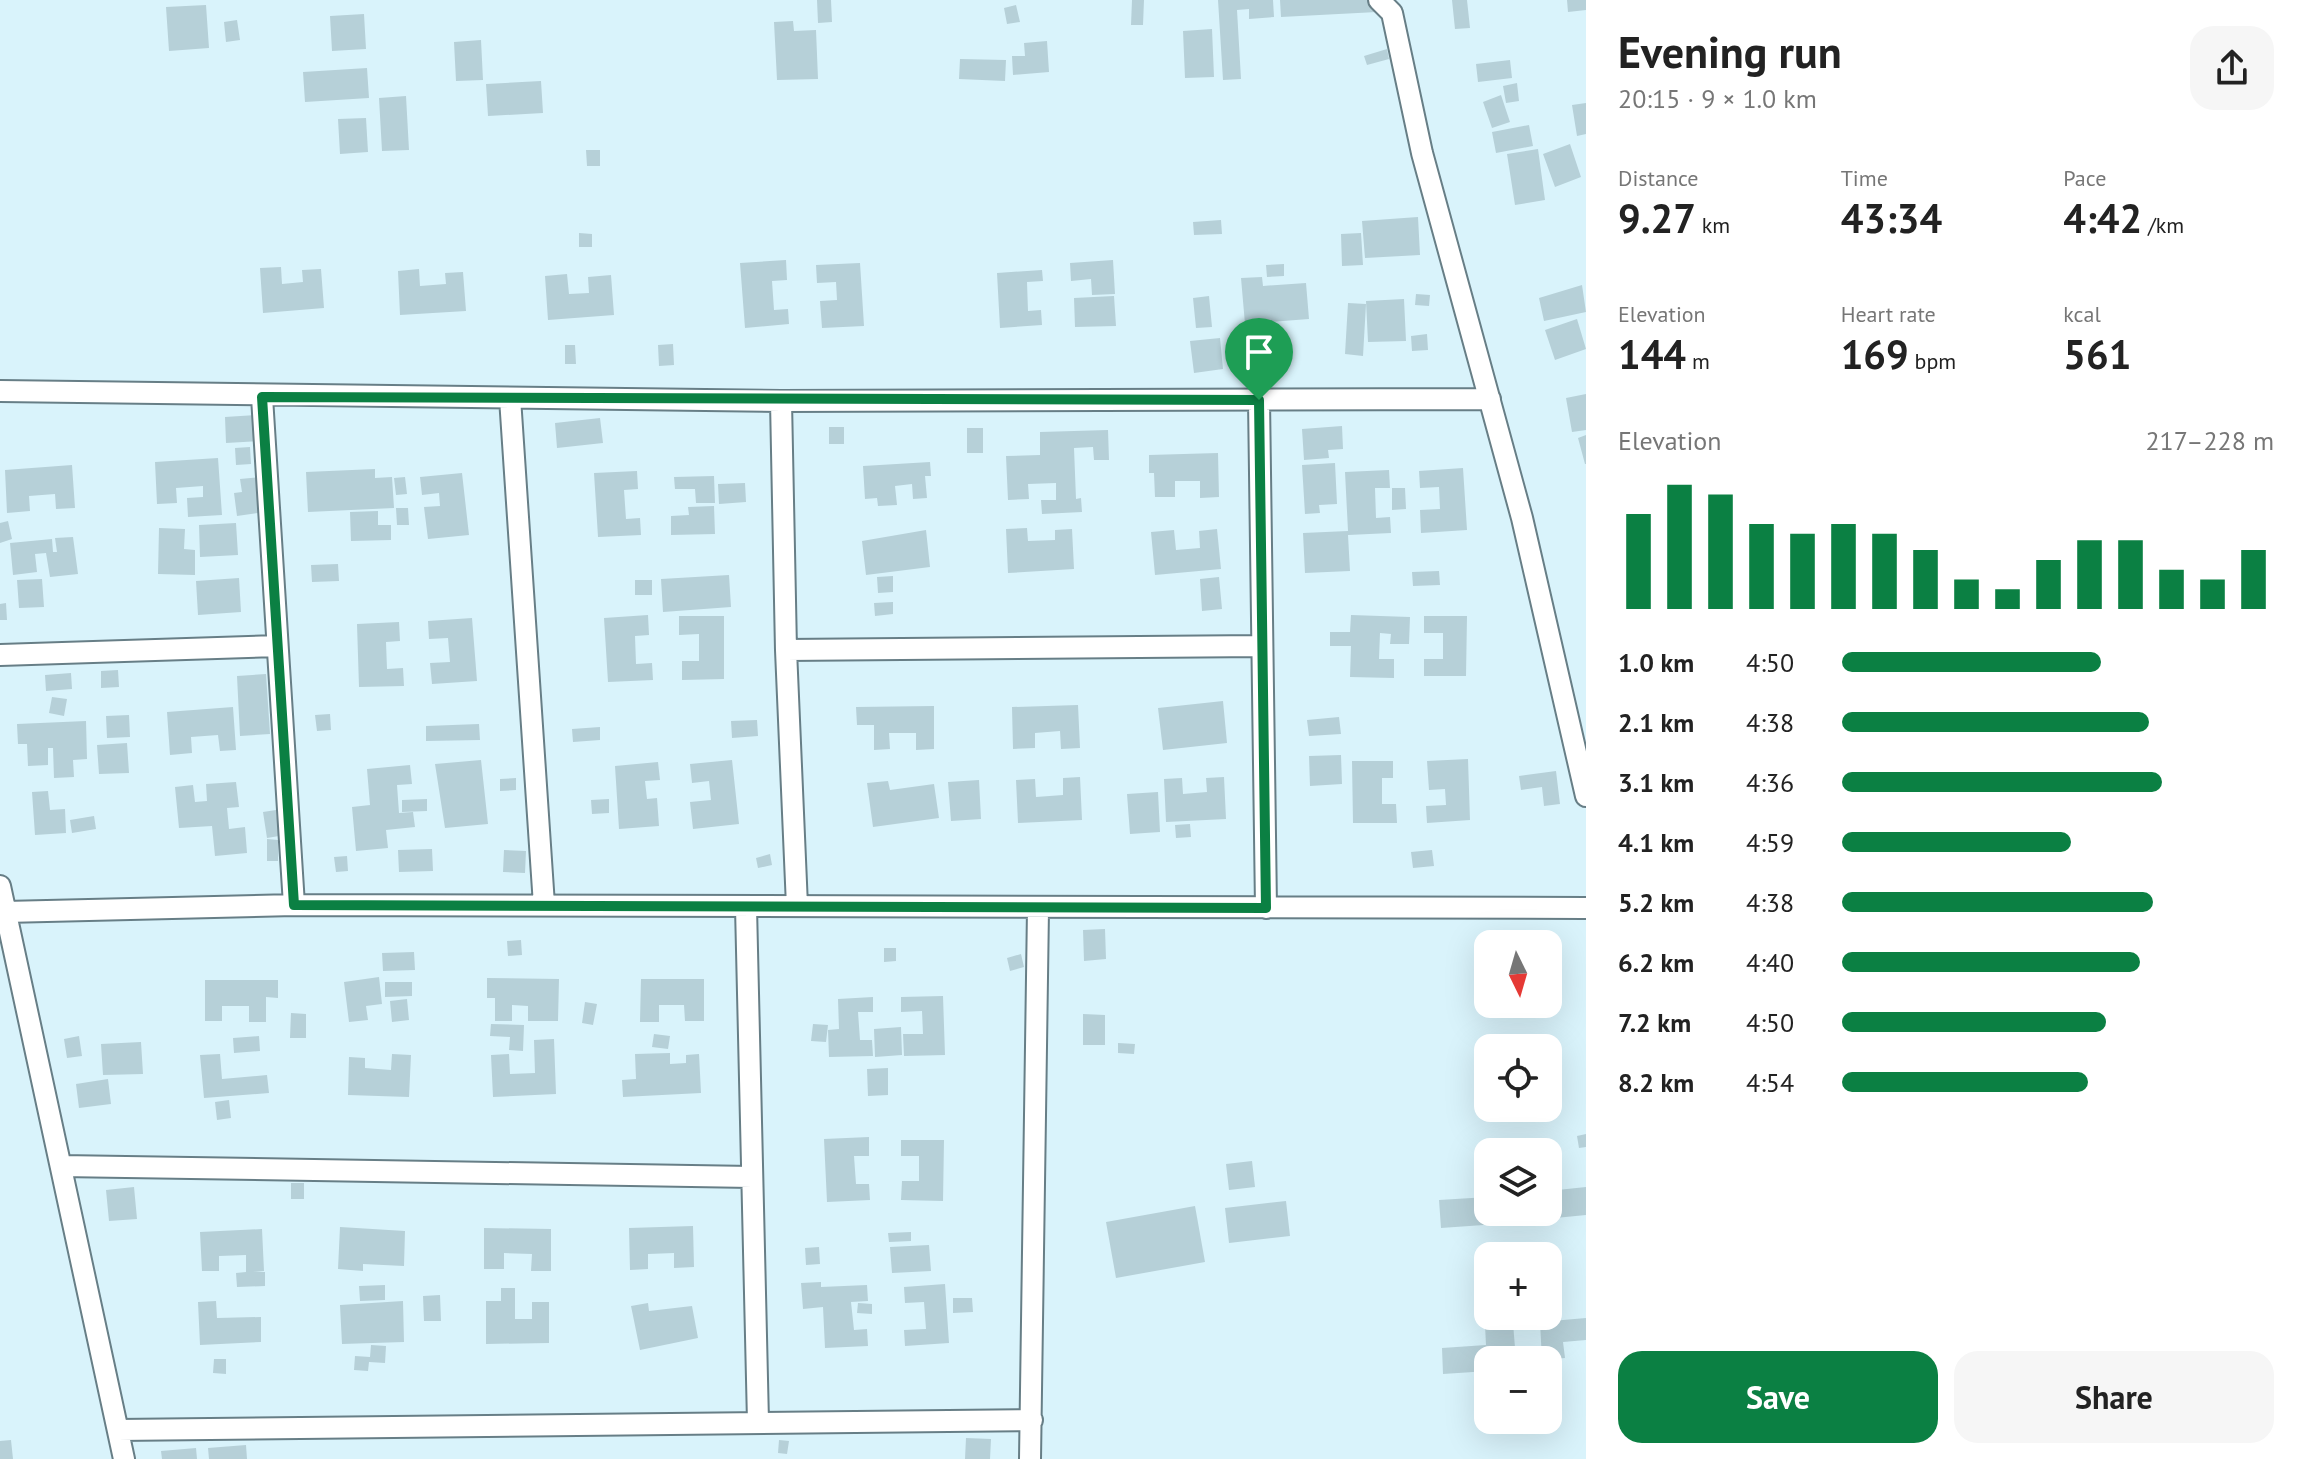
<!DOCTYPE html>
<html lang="en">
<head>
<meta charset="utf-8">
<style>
  :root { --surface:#fff; --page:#f6f6f6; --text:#222; --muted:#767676; --accent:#0b8043 }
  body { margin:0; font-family:"PT Sans",sans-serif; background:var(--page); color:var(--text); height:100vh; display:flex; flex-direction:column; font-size:30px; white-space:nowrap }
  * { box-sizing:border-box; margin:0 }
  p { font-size:26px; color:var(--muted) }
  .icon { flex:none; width:44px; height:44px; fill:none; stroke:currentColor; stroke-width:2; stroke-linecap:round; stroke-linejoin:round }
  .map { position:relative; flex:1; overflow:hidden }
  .drawer { display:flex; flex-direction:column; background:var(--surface); width:720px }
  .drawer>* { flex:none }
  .needle { width:52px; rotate:175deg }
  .tools { position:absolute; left:1474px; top:930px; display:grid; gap:16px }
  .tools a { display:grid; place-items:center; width:88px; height:88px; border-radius:16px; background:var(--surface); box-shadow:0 8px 32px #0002; font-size:40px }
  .pin { position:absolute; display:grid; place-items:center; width:68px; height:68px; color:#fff; margin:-82px -34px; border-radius:50% 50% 50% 0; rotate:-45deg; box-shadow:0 0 8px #0007 }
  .pin .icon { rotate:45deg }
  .round { display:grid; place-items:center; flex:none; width:84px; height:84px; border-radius:24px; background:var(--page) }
  .summary { display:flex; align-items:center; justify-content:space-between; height:136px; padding:0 32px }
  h1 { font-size:44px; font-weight:600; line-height:60px }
  .figures { display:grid; grid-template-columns:repeat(3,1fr); gap:12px; height:136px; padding:8px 32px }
  .figures div { display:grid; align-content:center }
  .figures b { font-size:40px; font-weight:600 }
  .figures small { font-size:22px; font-weight:400 }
  .figures p { font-size:22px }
  .chart { height:224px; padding:16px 32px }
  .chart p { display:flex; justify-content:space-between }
  .chart svg { width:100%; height:144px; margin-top:8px; stroke:var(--accent); stroke-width:6 }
  .action { display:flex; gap:16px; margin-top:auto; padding:16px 32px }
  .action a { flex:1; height:92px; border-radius:24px; background:var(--accent); color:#fff; font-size:32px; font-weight:600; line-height:92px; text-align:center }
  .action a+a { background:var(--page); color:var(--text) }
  ul { padding:0 32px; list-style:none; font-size:26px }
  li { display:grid; grid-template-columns:128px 96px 1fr; align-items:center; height:60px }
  li i { height:20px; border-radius:10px; background:var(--accent) }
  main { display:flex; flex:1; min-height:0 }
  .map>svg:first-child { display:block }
  .building { fill:#b6d0d8 }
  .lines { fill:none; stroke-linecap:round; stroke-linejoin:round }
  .street-casing { stroke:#677e86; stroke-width:24 }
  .street { stroke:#fff; stroke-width:20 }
  .route-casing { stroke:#fff; stroke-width:16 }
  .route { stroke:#0b8043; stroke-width:10 }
</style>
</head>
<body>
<main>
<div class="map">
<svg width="1586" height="1459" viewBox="0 0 1586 1459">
  <rect width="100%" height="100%" fill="#d9f3fb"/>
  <path class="building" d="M817,0h14l1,22 -14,1z
    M1132,0h12l-1,25h-12z
    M1218,0h55l1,17 -25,2v-10l-12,1 4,69 -18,1z
    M1280,0h96l1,12 -96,5z
    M1452,0h15l3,28 -15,1z
    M1567,0h19v10l-18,2z
    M206,5l3,43 -40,3 -3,-44z
    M1016,5l4,17 -13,2 -3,-16z
    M364,14l2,35 -34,2 -2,-35z
    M237,20l3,20 -14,2 -2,-20z
    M793,21l1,10 22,-1 2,49 -41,1 -3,-58z
    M1212,29l2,48 -29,1 -2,-47z
    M481,40l2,40 -27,1 -2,-39z
    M1047,41l2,31 -36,3 -1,-19h13l-1,-13z
    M1387,49l2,10 -22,6 -3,-9z
    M960,59l46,1 -1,21 -46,-2z
    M1510,60l2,18 -34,4 -2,-18z
    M367,68l2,30 -64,4 -2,-30z
    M541,81l2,32 -55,3 -2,-32z
    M1517,83l2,18 -13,2 -3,-17z
    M1501,95l9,27 -18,6 -9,-26z
    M406,96l3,54 -27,1 -3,-53z
    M1586,103v31l-9,2 -5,-31z
    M366,118l2,34 -28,2 -2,-35z
    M1529,125l4,21 -37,7 -4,-21z
    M1570,144l11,33 -26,10 -12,-33z
    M1538,149l7,51 -30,5 -8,-51z
    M586,150h14v16h-13z
    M1418,217l2,38 -55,3 -3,-37z
    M1221,220l1,14 -28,1 -1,-13z
    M579,233l13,1v13h-13z
    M1361,233l2,32 -21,1 -1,-32z
    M786,260l1,20 -15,1 2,29 14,-1 1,15 -44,4 -5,-65z
    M1113,260l2,34 -23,1 -1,-16 -20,2 -1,-18z
    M860,263l4,63 -42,2 -2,-27 17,-1 -1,-18 -19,1 -1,-18z
    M1284,264v12l-17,1 -1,-12z
    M281,267l1,17 21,-2 -1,-12 19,-1 3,39 -61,5 -3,-45z
    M419,269l1,17 26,-2 -1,-11 18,-1 3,39 -66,4 -2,-44z
    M1042,270l1,11 -16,1 1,29 13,-1 1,15 -42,3 -3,-55z
    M567,274l2,20 20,-1 -1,-16 23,-2 3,40 -66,5 -3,-44z
    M1262,277l1,9 43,-3 3,36 -64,5 -4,-46z
    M1582,285l4,27 -42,9 -5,-23z
    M1416,294l14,1 -1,11 -14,-1z
    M1114,296l2,30 -41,1 -1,-29z
    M1209,296l3,31 -16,1 -3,-30z
    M1404,299l2,42 -38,1 -2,-41z
    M1348,303l18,1 -3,52 -18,-2z
    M1577,319l9,30 -31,11 -10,-30z
    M1427,334l1,16 -16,1 -1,-15z
    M1220,338l3,31 -29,4 -4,-32z
    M673,344l1,21 -15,1 -1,-21z
    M565,345h10l1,19h-11z
    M1586,394v36l-14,2 -6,-34z
    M256,415l2,26 -32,2 -1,-26z
    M600,418l3,25 -46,5 -2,-25z
    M1342,426l1,23 -15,1 1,8 -25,2 -2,-31z
    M829,427h15v17h-15z
    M967,428h16v25h-16z
    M1108,430l1,30h-15l-1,-13 -19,1 2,51 5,-1 1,14 -40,2 -1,-14h15v-17l-28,1 1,15 -21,1 -2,-44 34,-1v-23z
    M1586,435v29h-1l-7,-26z
    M250,447l1,17 -15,1 -1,-17z
    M1218,453l1,44 -19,1v-17h-25v16h-20l-1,-24h-5v-18z
    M218,458l4,57 -34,2 -1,-19 16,-1v-11l-27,2 1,15 -20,1 -2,-42z
    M930,462l1,14h-6l2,22 -14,1 -1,-15 -17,2 2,19 -19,1 -1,-8 -12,1 -2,-33z
    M1335,463l2,41 -18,1 1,8 -15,1 -3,-49z
    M72,465l3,43 -19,1 -1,-15 -26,2 1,15 -23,2 -2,-43z
    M1463,468l4,62 -46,3 -1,-23 20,-1 -1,-22 -19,1 -1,-17z
    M375,469v9l17,-1 2,31 -86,4 -2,-40z
    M1389,470l1,18h-15l1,30 14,-1 1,16 -43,2 2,36 -45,2 -2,-40 45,-2 -3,-59z
    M637,471l1,18 -14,1 2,29 14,-1 1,17 -43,2 -4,-64z
    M462,473l7,62 -41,4 -4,-32 16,-1 -1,-13 -17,2 -2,-18z
    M714,476l1,27h-19l-1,-14h-20l-1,-12z
    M260,477l5,35 -28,4 -3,-23 8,-1 -2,-13z
    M405,477l2,17 -11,1 -2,-17z
    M745,483l1,19 -27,2 -1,-20z
    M1392,488h13l1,21 -14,1z
    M714,506l1,28 -44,1v-19l18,-1 -1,-8z
    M396,508h12l1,17h-12z
    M378,511v14h13v15l-40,1 -1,-29z
    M8,521l4,18 -12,4v-20z
    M236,523l2,32 -38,2 -1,-32z
    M159,528l26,1 -1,20 11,1v25l-37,-1z
    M1027,528l1,13 27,-1v-10l17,-1 2,40 -66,4 -2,-44z
    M1217,529l4,40 -66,6 -4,-43 23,-2 2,20 24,-2 -1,-17z
    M926,530l4,37 -64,8 -4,-34z
    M73,537l5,37 -28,3 -4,-24 -11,1 2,18 -24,3 -3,-32 42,-4 1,13h4l-2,-14z
    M338,564l1,17 -27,1 -1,-17z
    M1439,571l1,14 -27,1 -1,-14z
    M729,575l2,32 -68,5 -2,-33z
    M893,576v16l-15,1 -1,-16z
    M1219,577l3,32 -20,2 -2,-32z
    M239,578l2,34 -43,3 -2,-34z
    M42,579l2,28 -25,1 -2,-28z
    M635,580h17v15h-17z
    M893,602v12l-18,2 -1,-13z
    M6,603l1,17h-7v-16z
    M648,615l1,20 -14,1 1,28 16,-1 1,17 -45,2 -4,-64z
    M1351,615l59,2 -1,27h-19l1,-10 -11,-1 -1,26h15v19l-44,-1 1,-31h-21v-14h20z
    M679,616h45v63l-42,1v-19h17v-27l-20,1z
    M1424,616h43l-1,60h-42v-17h19v-26h-19z
    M472,618l5,63 -45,3 -2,-21 20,-1 -2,-24 -19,1 -1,-18z
    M399,622l1,19 -14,1 1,27 16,-1 1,18 -45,1 -2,-63z
    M118,670l1,17 -18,1v-17z
    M71,673l1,16 -26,2 -1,-16z
    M266,674l4,60 -30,2 -3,-60z
    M52,697l15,2 -3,17 -15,-3z
    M1223,701l4,42 -64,7 -5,-42z
    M1078,705l2,43 -19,1 -1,-18 -25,2v15l-22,1 -1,-42z
    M934,706v43l-18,1v-17h-27l1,16 -16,1v-25h-17l-1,-18z
    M233,707l3,43 -16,1 -2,-16 -27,2 1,16 -22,2 -3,-43z
    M330,714l1,16 -14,1 -2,-16z
    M129,715l1,22 -23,1 -1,-22z
    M1339,717l2,17 -32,2 -2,-16z
    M757,720l1,16 -26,2 -1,-17z
    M86,721l1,38 -14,1 1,17 -20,1 -1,-30h-5v17l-20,1 -1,-22h-9l-1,-20z
    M479,724l1,16 -54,1v-15z
    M600,727v13l-27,2 -1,-13z
    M127,743l2,30 -30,1 -2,-29z
    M1341,755l1,29 -32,2 -1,-30z
    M1468,759l2,61 -43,3 -1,-17 20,-1 -1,-16 -16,1 -2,-29z
    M481,760l7,64 -43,4 -10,-64z
    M732,760l7,64 -46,5 -3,-27 21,-2 -2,-19 -17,2 -2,-19z
    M1352,761h41v17h-11v26h14l1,19h-44z
    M658,762l2,18 -15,1 2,18 10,-1 2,28 -40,3 -4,-63z
    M410,765l2,19 -15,1 2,28 14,-1 2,15 -29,3 2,18 -32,3 -4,-44 18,-2 -3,-36z
    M1556,771l4,33 -16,2 -2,-19 -21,3 -2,-14z
    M1080,777l2,43 -64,3 -2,-43 19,-1 1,18 27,-2v-17z
    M1224,777l2,42 -60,3 -2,-43 18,-1 1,16 24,-2 -1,-14z
    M516,778v12l-16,1v-12z
    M979,780l2,39 -30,2 -3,-39z
    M888,781l2,9 44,-6 5,34 -66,9 -6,-44z
    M236,782l3,25 -12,1 2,21 16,-2 2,26 -32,3 -3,-30 -33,2 -4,-41 18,-2 2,17 12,-1 -1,-17z
    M48,791l2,19 15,-1 1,24 -31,2 -3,-43z
    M1158,792l2,40 -30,2 -3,-40z
    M427,799v12l-25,1v-12z
    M609,799v14l-17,1 -1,-14z
    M276,810l3,26 -12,2 -4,-26z
    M94,816l2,13 -24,4 -2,-13z
    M1190,824l1,13 -15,1 -1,-13z
    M267,839l11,1v21h-11z
    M432,849l1,22 -34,1 -1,-22z
    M504,850l22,1 -1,22 -22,-1z
    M1432,850l2,16 -21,2 -2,-16z
    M770,854l2,11 -14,3 -2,-10z
    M347,856l1,15 -12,1 -2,-15z
    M1105,929l1,30 -22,2 -1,-31z
    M521,940l1,15 -14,1 -1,-15z
    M884,948h12v13l-12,1z
    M414,952l1,18 -32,1 -1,-18z
    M1021,954l3,13 -14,4 -3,-13z
    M379,977l3,27 -16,2 2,14 -19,2 -5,-40z
    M487,978l72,1 -1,42h-30v-15l-16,-1v16h-17v-23h-8z
    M641,979h63v42h-19l-1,-16h-25v17h-19z
    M205,980h73v18l-12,-1v25h-17v-16h-27v15h-17z
    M385,982h27v14l-27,1z
    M943,996l2,59 -41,1 -1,-22h20l-1,-23 -21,1v-15z
    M873,997v15h-15l2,28h12l1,16 -44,1 -1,-27 11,-1 -1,-30z
    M407,999l2,21 -17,2 -2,-21z
    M585,1002l12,2 -4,21 -11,-2z
    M291,1013l15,1v24h-16z
    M1083,1014l22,1v30h-22z
    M491,1024l33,1 -1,26 -14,-1 1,-13 -20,-1z
    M813,1024l15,1 -2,17 -15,-1z
    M901,1027l1,28 -27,2 -1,-28z
    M654,1034l16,2 -2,13 -16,-2z
    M79,1036l3,20 -15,2 -3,-19z
    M259,1036l1,15 -26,2 -1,-15z
    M554,1039l2,55 -63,3 -2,-42 18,-1 1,20 25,-1 -1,-33z
    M141,1042l2,32 -40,1 -2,-31z
    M1118,1043l17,1 -1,10 -16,-1z
    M670,1053v11l16,-1v-8l13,-1 2,39 -78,4 -1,-17 14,-1 -1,-25z
    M220,1054l2,25 45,-4 2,18 -65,5 -4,-43z
    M392,1054l19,1 -2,42 -61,-2 1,-38 16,1v10l26,2z
    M888,1068v27l-20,1 -1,-27z
    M108,1079l3,25 -32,4 -3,-24z
    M229,1100l2,18 -14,2 -2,-18z
    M1586,1134v13l-7,1 -2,-12z
    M869,1137v19h-15l2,28h13l1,16 -43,2 -3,-63z
    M901,1140h43l-1,61 -42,-1 1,-19h17v-25h-18z
    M1252,1161l3,26 -26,3 -3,-26z
    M291,1183h13v16h-13z
    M134,1187l3,32 -28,2 -3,-31z
    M1586,1187v28l-41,4 3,-28z
    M1488,1197v15h50l1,9 -98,7 -2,-28z
    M1286,1201l4,35 -61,7 -4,-35z
    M1195,1206l10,56 -89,16 -10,-56z
    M693,1226l1,41 -20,1v-15l-26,1v15l-18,1 -1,-42z
    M340,1227l65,4 -1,35 -41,-2v7l-25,-2z
    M484,1228l67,1v42h-20l1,-17 -28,-1v16h-20z
    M262,1229l2,42 -11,1h12v14l-28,1 -1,-14 10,-1v-17l-27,1v15h-17l-2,-39z
    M911,1232v9l-22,1 -1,-9z
    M929,1245l2,26 -39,2 -2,-26z
    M819,1247l1,17 -14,1 -1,-17z
    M821,1282v5l46,-2 1,16 -17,1 3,28 13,-1 1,17 -43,2 -2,-41 -20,2 -2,-26z
    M945,1284l4,59 -44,3 -1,-16 22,-1 -2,-27 -19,1 -1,-16z
    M385,1285v15l-25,1 -1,-15z
    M501,1288h14v31h17v-17h17v41l-63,1v-43h15z
    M440,1295l1,26h-17l-1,-25z
    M953,1298h19l1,14 -20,1z
    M216,1301l1,17 44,-1v25l-61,3 -2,-43z
    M403,1301l1,41 -62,2 -2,-39z
    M648,1303l1,8 43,-5 6,32 -58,12 -9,-44z
    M858,1303l14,1v10l-15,-1z
    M1586,1318v22l-23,2 2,16 -23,2 -2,-38z
    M1513,1323l3,37h-28v11l-45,3 -1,-26 44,-3 -1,-20z
    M371,1345l15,1 -1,17 -16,-1 -1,9 -14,-1 1,-14 15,1z
    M214,1359h12v15l-13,-1z
    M966,1438l25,1 -1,20h-25z
    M11,1440l2,19h-13v-18z
    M779,1440l10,1 -2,13 -9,-1z
    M246,1445l1,14h-38l-1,-11z
    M196,1448l1,11h-35l-1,-8z"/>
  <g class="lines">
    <g class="street-casing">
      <path id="street" d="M1379,0l13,13 30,140 100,365 64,278
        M0,391l781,10 709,-2
        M262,397l32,508
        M510,398l34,507
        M1259,400l7,508
        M781,401l5,249 11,256
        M786,650l476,-4
        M0,655l277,-9
        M0,886l124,573
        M746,907l12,515
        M5,912l289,-7 1292,3
        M61,1166l691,11
        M118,1430l914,-10
        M1030,1459l8,-550"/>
    </g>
    <use href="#street" class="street"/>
  </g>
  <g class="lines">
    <g class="route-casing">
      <path id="route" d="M262,397l997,3 7,508 -972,-3z"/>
    </g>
    <use href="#route" class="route"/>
  </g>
</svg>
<div class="tools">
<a><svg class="needle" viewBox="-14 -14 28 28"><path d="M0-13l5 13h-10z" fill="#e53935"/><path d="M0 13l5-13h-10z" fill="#767676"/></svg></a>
<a><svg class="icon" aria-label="locate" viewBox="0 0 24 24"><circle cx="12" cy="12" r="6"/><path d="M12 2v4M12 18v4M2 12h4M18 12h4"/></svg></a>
<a><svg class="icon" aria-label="layers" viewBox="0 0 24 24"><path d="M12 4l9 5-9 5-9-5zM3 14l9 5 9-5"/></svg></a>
<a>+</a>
<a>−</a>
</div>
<div class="pin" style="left:1259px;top:400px;background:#1e9e55"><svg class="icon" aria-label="arrive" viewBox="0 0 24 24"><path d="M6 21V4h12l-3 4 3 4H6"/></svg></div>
</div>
<section class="drawer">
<div class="summary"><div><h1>Evening run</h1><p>20:15 · 9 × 1.0 km</p></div><a class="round"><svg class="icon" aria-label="share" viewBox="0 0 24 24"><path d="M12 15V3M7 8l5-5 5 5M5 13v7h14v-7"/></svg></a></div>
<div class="figures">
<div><p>Distance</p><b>9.27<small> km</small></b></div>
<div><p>Time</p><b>43:34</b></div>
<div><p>Pace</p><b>4:42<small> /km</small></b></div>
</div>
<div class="figures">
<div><p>Elevation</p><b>144<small> m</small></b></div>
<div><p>Heart rate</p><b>169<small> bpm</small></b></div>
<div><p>kcal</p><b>561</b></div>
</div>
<div class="chart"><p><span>Elevation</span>217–228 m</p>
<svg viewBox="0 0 160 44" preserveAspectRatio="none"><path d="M5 44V15M15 44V6M25 44V9M35 44V18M45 44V21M55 44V18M65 44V21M75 44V26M85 44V35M95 44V38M105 44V29M115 44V23M125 44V23M135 44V32M145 44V35M155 44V26"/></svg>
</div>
<ul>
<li><b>1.0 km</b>4:50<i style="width:60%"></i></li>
<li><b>2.1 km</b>4:38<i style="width:71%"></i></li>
<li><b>3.1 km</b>4:36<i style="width:74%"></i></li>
<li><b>4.1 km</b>4:59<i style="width:53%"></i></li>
<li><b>5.2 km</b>4:38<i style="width:72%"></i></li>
<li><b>6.2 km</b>4:40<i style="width:69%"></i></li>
<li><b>7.2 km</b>4:50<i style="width:61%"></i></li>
<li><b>8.2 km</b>4:54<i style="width:57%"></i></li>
</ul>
<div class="action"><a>Save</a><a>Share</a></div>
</section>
</main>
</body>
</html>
